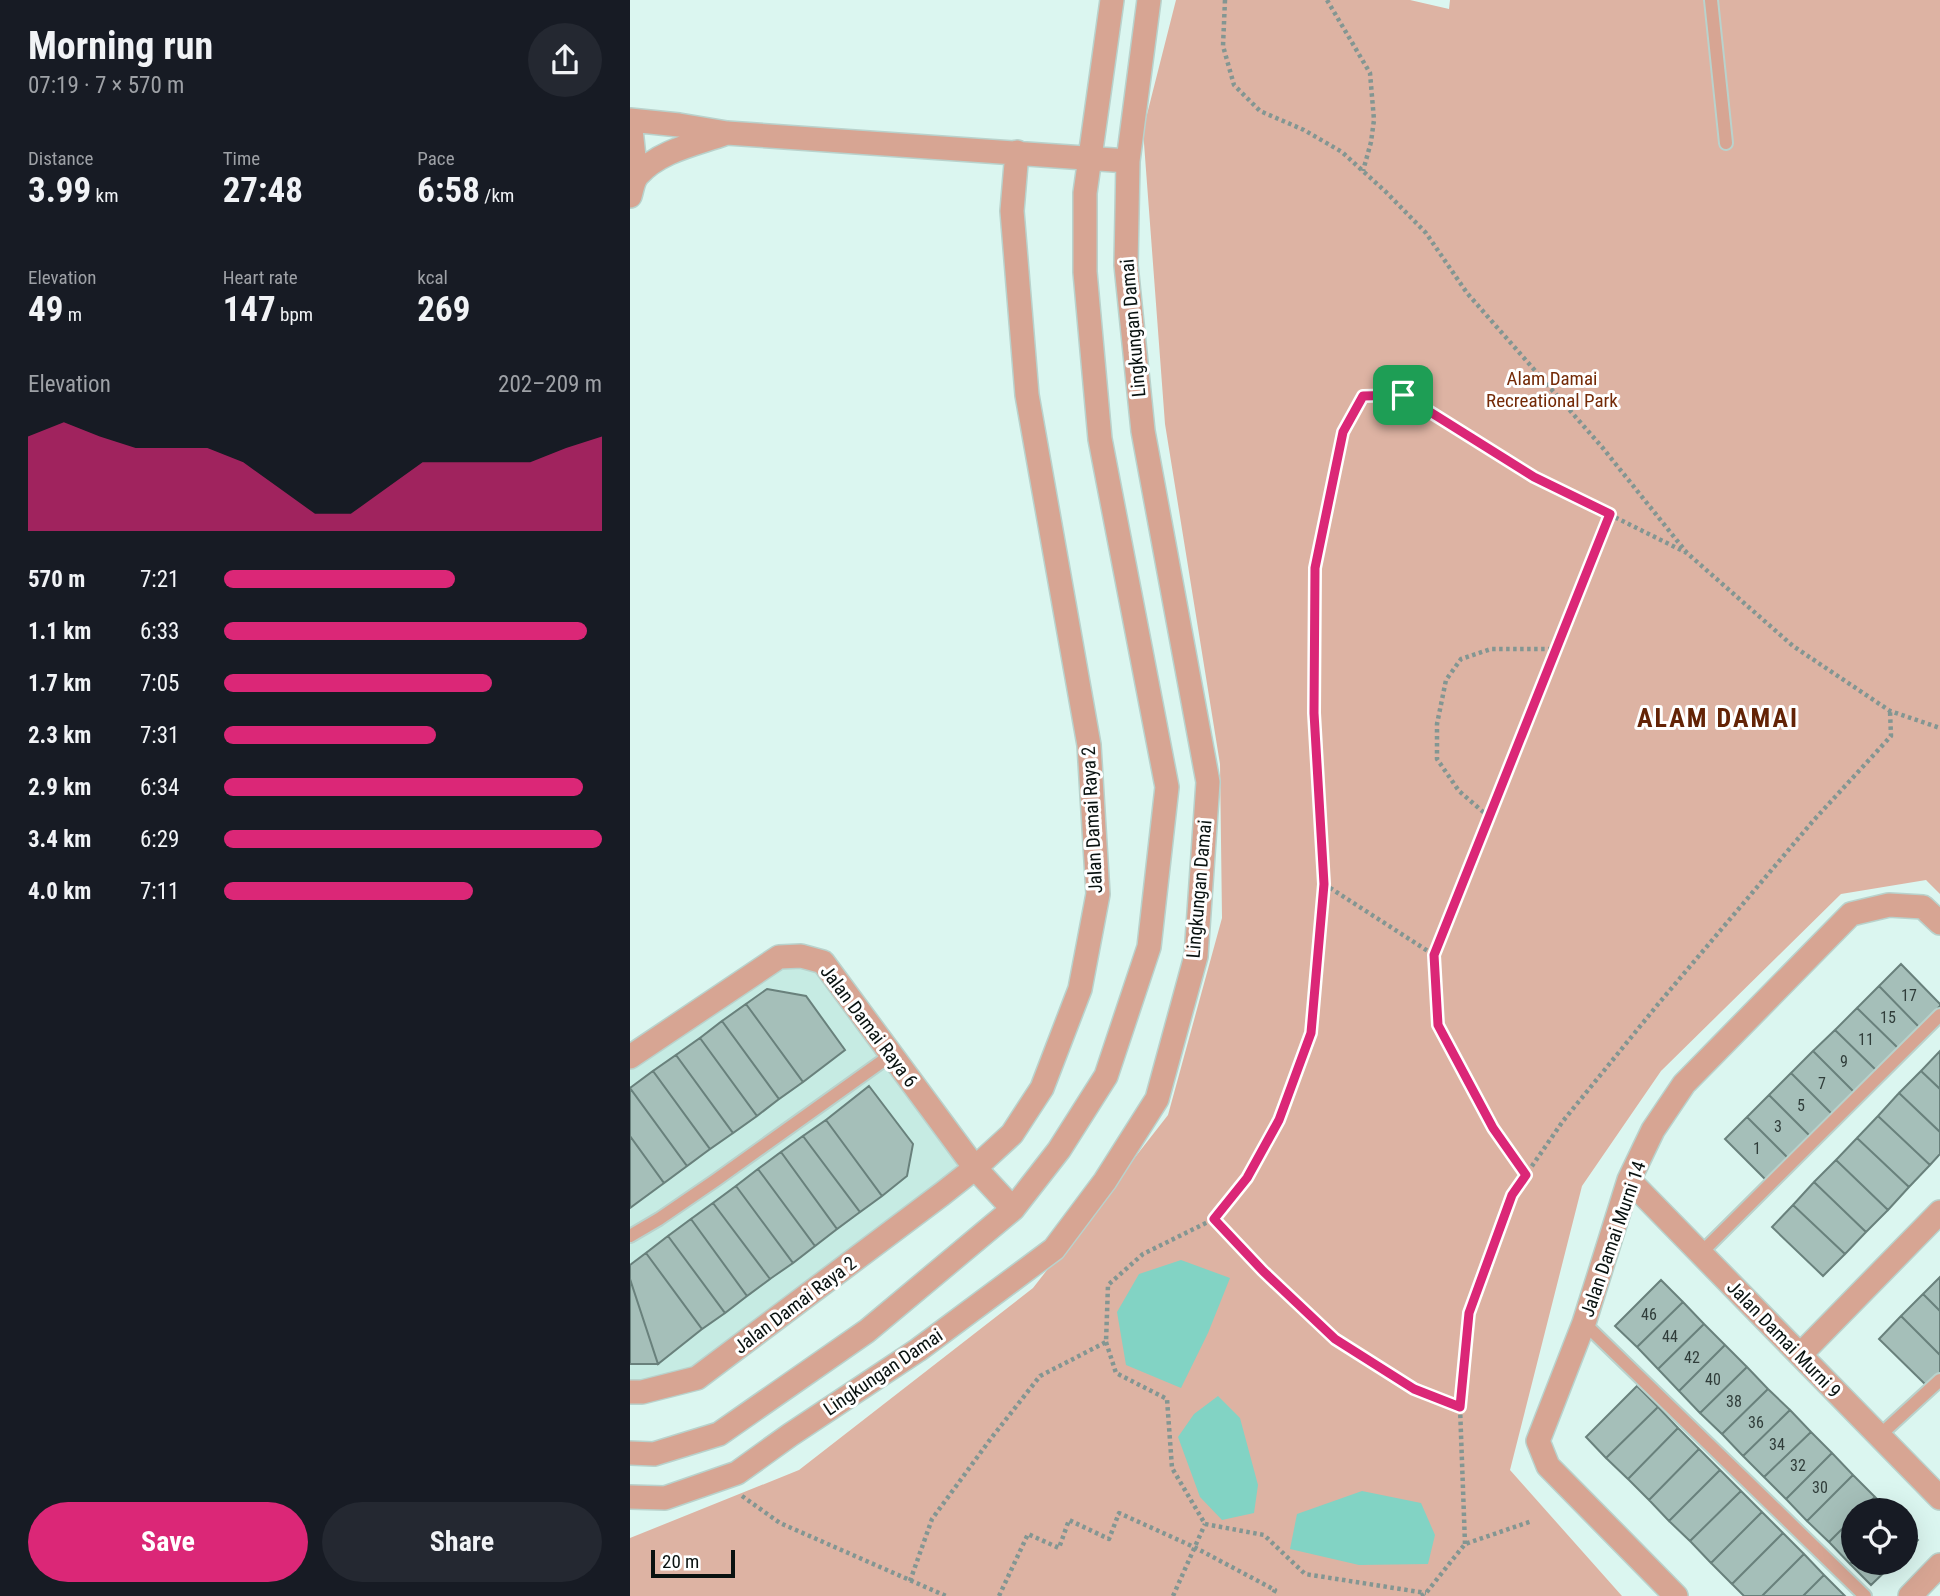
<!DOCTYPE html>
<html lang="en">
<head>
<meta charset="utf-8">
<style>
  :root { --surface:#171b24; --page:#242831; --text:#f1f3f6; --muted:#9ea1a6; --accent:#db2777 }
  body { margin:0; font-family:"Roboto Condensed",sans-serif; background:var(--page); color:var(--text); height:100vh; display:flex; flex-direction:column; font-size:26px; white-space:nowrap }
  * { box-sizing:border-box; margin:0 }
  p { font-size:23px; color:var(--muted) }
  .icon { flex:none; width:38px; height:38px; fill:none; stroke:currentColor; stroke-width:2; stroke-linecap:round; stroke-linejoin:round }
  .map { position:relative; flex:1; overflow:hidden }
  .panel { display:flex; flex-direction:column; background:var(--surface); width:630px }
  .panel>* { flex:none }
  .controls { position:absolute; left:1211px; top:1498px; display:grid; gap:14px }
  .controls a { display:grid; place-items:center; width:77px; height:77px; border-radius:50%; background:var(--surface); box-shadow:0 7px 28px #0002; font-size:35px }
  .scale { position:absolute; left:21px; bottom:18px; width:84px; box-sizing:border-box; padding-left:7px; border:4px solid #091210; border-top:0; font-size:19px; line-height:24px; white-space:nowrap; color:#091210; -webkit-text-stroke:5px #fff; paint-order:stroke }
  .pin { position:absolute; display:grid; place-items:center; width:60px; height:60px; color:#fff; margin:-30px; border-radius:14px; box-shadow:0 4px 10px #0006 }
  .round { display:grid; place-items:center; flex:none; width:74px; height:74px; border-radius:37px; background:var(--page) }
  .headline { display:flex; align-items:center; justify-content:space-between; height:119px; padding:0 28px }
  h1 { font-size:38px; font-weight:700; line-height:52px }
  .stats { display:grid; grid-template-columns:repeat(3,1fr); gap:10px; height:119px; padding:7px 28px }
  .stats div { display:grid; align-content:center }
  .stats b { font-size:35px; font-weight:700 }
  .stats small { font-size:19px; font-weight:400 }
  .stats p { font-size:19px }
  .chart { height:196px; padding:14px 28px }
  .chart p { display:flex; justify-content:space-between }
  .chart svg { width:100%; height:126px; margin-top:7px; fill:var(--accent); opacity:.7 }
  .action { display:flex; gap:14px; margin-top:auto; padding:14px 28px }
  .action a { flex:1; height:80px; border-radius:42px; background:var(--accent); color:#fff; font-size:28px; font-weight:700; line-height:80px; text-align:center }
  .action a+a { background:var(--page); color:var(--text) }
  ul { padding:0 28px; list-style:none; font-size:23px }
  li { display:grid; grid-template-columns:112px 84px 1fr; align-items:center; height:52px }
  li i { height:18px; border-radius:9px; background:var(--accent) }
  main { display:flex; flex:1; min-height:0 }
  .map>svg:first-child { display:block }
  .built { fill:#c6ebe3 }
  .green { fill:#ddb3a3 }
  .water { fill:#82d3c4 }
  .building { fill:#a5bfb9; stroke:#69817c; stroke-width:2 }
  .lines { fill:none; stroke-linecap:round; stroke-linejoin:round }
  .lane-casing { stroke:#b9d2cc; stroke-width:16 }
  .street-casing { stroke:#b9d2cc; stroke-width:26 }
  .path { stroke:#839692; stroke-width:4.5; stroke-dasharray:3.5 3.5; stroke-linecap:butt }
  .lane { stroke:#d7a593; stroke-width:12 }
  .street { stroke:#d7a593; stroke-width:23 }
  .route-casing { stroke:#fff; stroke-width:14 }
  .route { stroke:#db2777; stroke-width:9 }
  .labels { text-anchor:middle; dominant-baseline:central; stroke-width:6; stroke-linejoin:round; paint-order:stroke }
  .number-label { font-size:16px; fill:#303d3a }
  .street-label { font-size:19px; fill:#091210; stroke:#fff }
  .park-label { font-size:19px; fill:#742a07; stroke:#fff }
  .district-label { font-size:26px; font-weight:bold; letter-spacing:2px; fill:#632306; stroke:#fff }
</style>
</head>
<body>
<main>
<section class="panel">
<div class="headline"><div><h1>Morning run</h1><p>07:19 · 7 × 570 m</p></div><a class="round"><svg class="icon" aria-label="share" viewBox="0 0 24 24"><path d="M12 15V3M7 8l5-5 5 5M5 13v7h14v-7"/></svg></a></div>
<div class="stats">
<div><p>Distance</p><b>3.99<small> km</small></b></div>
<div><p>Time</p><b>27:48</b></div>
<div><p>Pace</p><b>6:58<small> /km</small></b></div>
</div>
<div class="stats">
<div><p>Elevation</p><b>49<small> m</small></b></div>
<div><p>Heart rate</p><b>147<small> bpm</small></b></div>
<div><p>kcal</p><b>269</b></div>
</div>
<div class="chart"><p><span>Elevation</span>202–209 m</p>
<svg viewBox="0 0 160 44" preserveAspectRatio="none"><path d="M0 44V11L10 6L20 11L30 15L40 15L50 15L60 20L70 29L80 38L90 38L100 29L110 20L120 20L130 20L140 20L150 15L160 11V44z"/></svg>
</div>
<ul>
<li><b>570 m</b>7:21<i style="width:61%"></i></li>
<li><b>1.1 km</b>6:33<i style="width:96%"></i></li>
<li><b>1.7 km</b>7:05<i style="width:71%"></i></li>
<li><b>2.3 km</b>7:31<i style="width:56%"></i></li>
<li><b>2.9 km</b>6:34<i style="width:95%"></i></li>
<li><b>3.4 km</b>6:29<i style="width:100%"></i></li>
<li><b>4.0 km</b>7:11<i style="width:66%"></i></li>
</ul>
<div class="action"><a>Save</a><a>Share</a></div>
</section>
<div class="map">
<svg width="1310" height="1596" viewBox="0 0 1310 1596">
  <rect width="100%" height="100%" fill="#dbf6f0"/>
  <path class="built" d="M170,967l16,5 146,195 -266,202 -54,12 -12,1v-312l151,-102z"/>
  <path class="green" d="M546,0h234l39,9 1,-9h490v894l-14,-14 -85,14 -180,177 -79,115 -72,284 112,126h-992v-58l169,-68 234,-182 135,-173 54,-197 -2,-154 -55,-340 -22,-294z"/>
  <path class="water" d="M551,1260l49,18 -22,55 -27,55 -55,-23 -9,-53 22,-38z
    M588,1396l22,22 18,67 -4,28 -32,7 -22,-23 -22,-60 16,-23z
    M732,1491l59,12 14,32 -7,29 -69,1 -69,-16 7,-35z"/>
  <path class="building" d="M1271,964l39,40v2l-21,21 -40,-41z
    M1249,986l40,41 -21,21 -41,-40z
    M137,989l39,7 39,54 -42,32 -57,-78z
    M116,1004l57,78 -24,17 -57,-78z
    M1227,1008l41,40 -22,22 -41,-40z
    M92,1021l57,78 -22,17 -57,-78z
    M1205,1030l41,40 -22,22 -41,-41z
    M70,1038l57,78 -24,17 -57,-78z
    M1183,1051l41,41 -22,22 -41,-41z
    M1310,1051v38l-19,-18z
    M46,1055l57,78 -23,16 -57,-78z
    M23,1071l57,78 -23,17 -57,-78z
    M1291,1071l19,18v43l-41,-39z
    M1161,1073l41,41 -22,22 -41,-41z
    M239,1086l44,58 -6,32 -25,20 -56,-76z
    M0,1088l57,78 -23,17 -34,-47z
    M1269,1093l41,39v22l-10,11 -52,-49z
    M1139,1095l41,41 -22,22 -41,-41z
    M1248,1116l52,49 -21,22 -52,-49z
    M1117,1117l41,41 -22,22 -41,-41z
    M196,1120l56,76 -22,16 -57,-76z
    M0,1136l34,47 -34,25z
    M173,1136l57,76 -23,17 -56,-77z
    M1227,1138l52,49 -21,23 -52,-50z
    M151,1152l56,77 -22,17 -57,-77z
    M1206,1160l52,50 -22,22 -52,-50z
    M128,1169l57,77 -22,17 -57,-77z
    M1184,1182l52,50 -21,22 -52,-49z
    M106,1186l57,77 -23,16 -57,-76z
    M83,1203l57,76 -23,17 -56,-77z
    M1163,1205l52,49 -22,22 -51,-49z
    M61,1219l56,77 -22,17 -57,-77z
    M38,1236l57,77 -23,16 -56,-76z
    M16,1253l56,76 -44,35 -28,-85v-14z
    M1310,1277v34l-17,-17z
    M0,1279l28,85h-28z
    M1031,1280l22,22 -46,45 -22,-21z
    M1293,1294l17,17v44l-39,-39z
    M1053,1302l21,22 -46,45 -21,-22z
    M1271,1316l39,39v19l-12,13 -49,-48z
    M1074,1324l21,21 -46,46 -21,-22z
    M1095,1345l22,22 -47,46 -21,-22z
    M1117,1367l21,22 -46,45 -22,-21z
    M1007,1386l21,21 -52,51 -20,-21z
    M1138,1389l22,21 -47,46 -21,-22z
    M1028,1407l20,21 -50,51 -22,-21z
    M1160,1410l21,22 -47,45 -21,-21z
    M1048,1428l21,21 -50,51 -21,-21z
    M1181,1432l21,21 -46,46 -22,-22z
    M1069,1449l21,21 -51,51 -20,-21z
    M1202,1453l21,22 -46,46 -21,-22z
    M1090,1470l21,21 -51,50 -21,-20z
    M1223,1475l22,22 -14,13h-8v8l-24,24 -22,-21z
    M1111,1491l21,21 -51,51 -21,-22z
    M1245,1497l13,13h-27z
    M1132,1512l21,21 -51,51 -21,-21z
    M1223,1518v43l-3,3 -21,-22z
    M1276,1528l12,12 -12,12z
    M1153,1533l21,21 -42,42h-18l-12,-12z
    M1174,1554l20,21 -21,21h-41z
    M1223,1561v2h41l-23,22 -21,-21z
    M1194,1575l21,21h-42z"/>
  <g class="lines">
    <g class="lane-casing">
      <path id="lane" d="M1081,0l15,143
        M0,1236l29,-17 57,-39 175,-125
        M1071,1253l239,-238
        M954,1323l281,273
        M1249,1436l61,-56"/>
    </g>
    <g class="street-casing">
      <path id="street" d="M0,120l49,5 48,8 401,28
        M0,120l6,56
        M0,196c2,-6 3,-16 8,-21 21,-24 58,-31 86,-41
        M0,1057l149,-100 22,-1 22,6 152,206 38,41
        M999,1180l311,318
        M1170,1355l140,-143
        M0,1392h12l55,-14 245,-184 33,-26 37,-34 30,-46 38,-99 18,-95 -9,-149 -62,-350 -15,-184 5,-59
        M0,1453l24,1 65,-20 148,-103 146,-122 46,-59 47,-74 43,-129 18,-160 -67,-348 -15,-167v-79l27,-193
        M0,1497l35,1 72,-25 53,-38 128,-85 136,-101 51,-68 52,-82 39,-143 12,-174 -65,-351 -17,-166 2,-104 21,-161
        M1046,1596l-128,-130 -10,-25 46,-118 45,-143 24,-50 31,-46 167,-170 38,-9 34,2 17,16
        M1280,1596l30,-31"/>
    </g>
    <path class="path" d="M595,0l-2,46 11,39 26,26 44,19 38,22 44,40 40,41 41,60 135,154 85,106 106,93 97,65 50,17
      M697,0l43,73 4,47 -3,22 -8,29
      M859,817l-30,-26 -22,-32v-35l9,-44 15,-21 30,-10h65
      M694,884l110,71
      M896,1175l-33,-47 -55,-103 -4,-70 176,-441
      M584,1219l49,52 72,68 79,50 46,18
      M476,1342l10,31 51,26 5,69 33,56 59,11 41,39 121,19
      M112,1496l38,27 166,73
      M835,1544l-5,-137 9,-94 43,-118 51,-74 96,-118 154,-182 78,-85 -1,-25
      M280,1581l22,-62 60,-82 48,-61 66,-34 2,-57 35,-31 71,-35 33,-41 32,-58 32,-87 13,-149 -10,-170 1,-146 28,-136 20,-36 40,-1 131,82 153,76
      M369,1596l29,-62 31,14 10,-28 40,19 10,-26 75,34 81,43 -3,6
      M543,1596l32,-72
      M791,1596l5,-3 39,-49 67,-23"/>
    <use href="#lane" class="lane"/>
    <use href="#street" class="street"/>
  </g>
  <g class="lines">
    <g class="route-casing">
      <path id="route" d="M773,395l131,82 76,37 -176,441 4,70 55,103 33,47 -14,20 -43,118 -9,94 -46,-18 -79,-50 -72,-68 -49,-52 33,-41 32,-58 32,-87 13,-149 -10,-171 1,-145 28,-136 20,-36z"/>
    </g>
    <use href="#route" class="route"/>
  </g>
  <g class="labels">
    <g class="number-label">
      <text x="1279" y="995">17</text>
      <text x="1258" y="1017">15</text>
      <text x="1236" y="1039">11</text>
      <text x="1214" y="1061">9</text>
      <text x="1192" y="1083">7</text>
      <text x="1171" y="1105">5</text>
      <text x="1148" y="1126">3</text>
      <text x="1127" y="1148">1</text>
      <text x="1019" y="1314">46</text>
      <text x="1040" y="1336">44</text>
      <text x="1062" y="1357">42</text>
      <text x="1083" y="1379">40</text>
      <text x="1104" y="1401">38</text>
      <text x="1126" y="1422">36</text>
      <text x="1147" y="1444">34</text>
      <text x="1168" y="1465">32</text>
      <text x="1190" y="1487">30</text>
    </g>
    <g class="street-label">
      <text transform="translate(503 328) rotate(-95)">Lingkungan Damai</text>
      <text transform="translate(462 820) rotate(-93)">Jalan Damai Raya 2</text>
      <text transform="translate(569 889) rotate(-85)">Lingkungan Damai</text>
      <text transform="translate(239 1026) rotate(53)">Jalan Damai Raya 6</text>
      <text transform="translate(983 1239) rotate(-71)">Jalan Damai Murni 14</text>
      <text transform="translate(165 1305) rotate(-37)">Jalan Damai Raya 2</text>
      <text transform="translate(1154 1339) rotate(46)">Jalan Damai Murni 9</text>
      <text transform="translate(253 1372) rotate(-34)">Lingkungan Damai</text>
    </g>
    <g class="park-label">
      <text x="922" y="378">Alam Damai<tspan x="922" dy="22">Recreational Park</tspan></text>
    </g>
    <g class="district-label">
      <text x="1088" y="718">ALAM DAMAI</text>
    </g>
  </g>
</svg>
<div class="controls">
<a><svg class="icon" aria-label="locate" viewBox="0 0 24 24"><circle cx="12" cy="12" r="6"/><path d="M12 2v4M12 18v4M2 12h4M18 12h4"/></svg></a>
</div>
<div class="scale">20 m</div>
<div class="pin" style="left:773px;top:395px;background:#1e9e55"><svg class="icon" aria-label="arrive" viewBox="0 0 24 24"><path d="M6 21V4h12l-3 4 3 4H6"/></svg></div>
</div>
</main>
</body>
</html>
